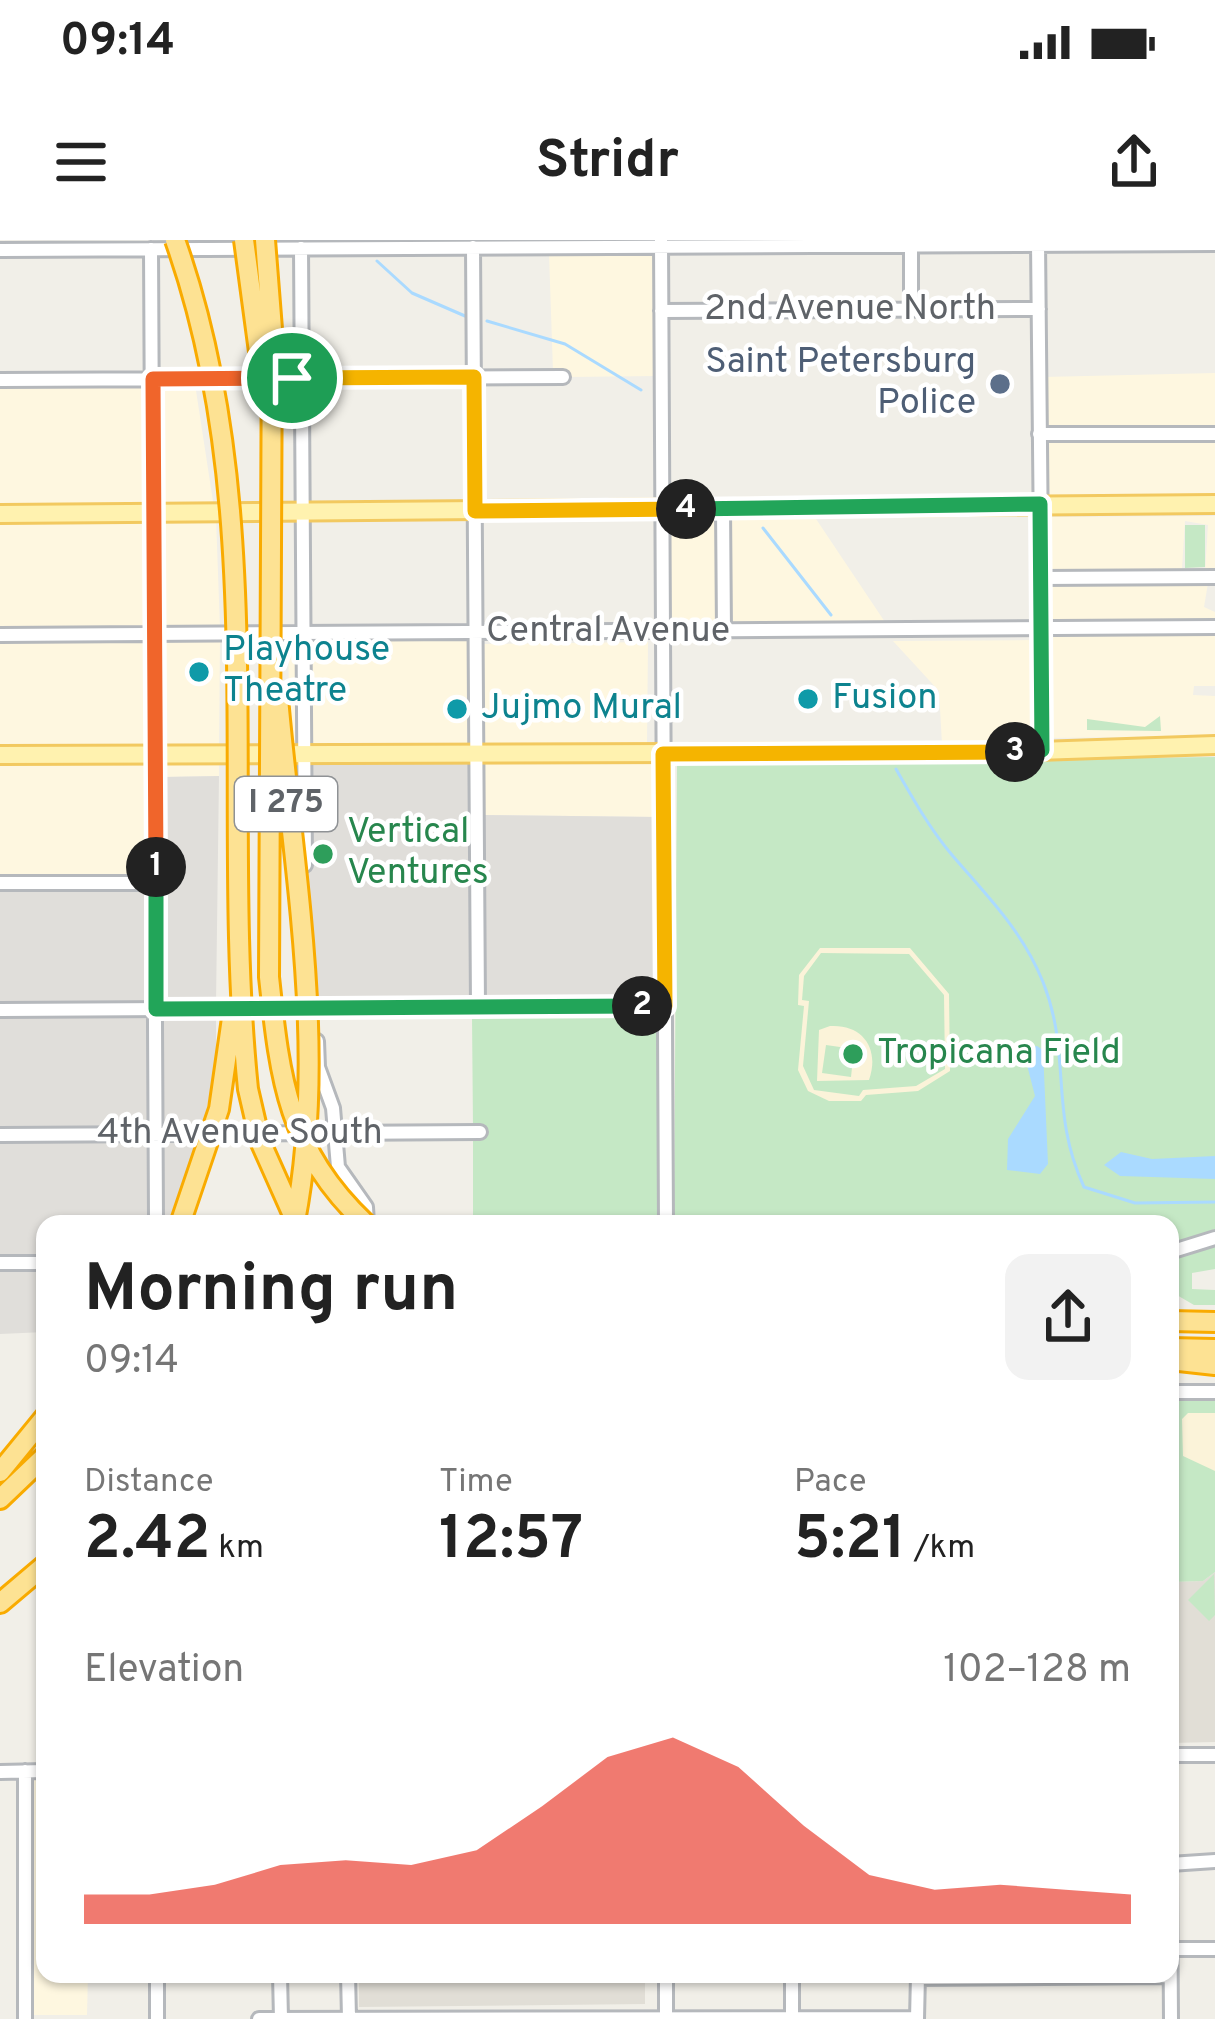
<!DOCTYPE html>
<html lang="en">
<head>
<meta charset="utf-8">
<style>
  :root { --surface:#fff; --page:#f2f2f2; --text:#222; --muted:#767676; --accent:#ea4335 }
  body { margin:0; font-family:Overpass,sans-serif; background:var(--page); color:var(--text); height:100vh; display:flex; flex-direction:column; font-size:45px; white-space:nowrap }
  * { box-sizing:border-box; margin:0 }
  p { font-size:39px; color:var(--muted) }
  .icon { flex:none; width:66px; height:66px; fill:none; stroke:currentColor; stroke-width:2; stroke-linecap:round; stroke-linejoin:round }
  .map { position:relative; flex:1; overflow:hidden }
  .details { position:absolute; left:36px; top:975px; width:1143px; height:768px; display:flex; flex-direction:column; background:var(--surface); border-radius:24px; box-shadow:0 3px 9px #0004 }
  .details>* { flex:none }
  .pin { position:absolute; display:grid; place-items:center; width:102px; height:102px; color:#fff; margin:-51px; border:6px solid #fff; border-radius:50%; box-shadow:0 3px 12px #0007 }
  .km { position:absolute; width:60px; height:60px; margin:-30px; border-radius:50%; background:#222; color:#fff; font-size:33px; line-height:60px; text-align:center }
  .round { display:grid; place-items:center; flex:none; width:126px; height:126px; border-radius:24px; background:var(--page) }
  .overview { display:flex; align-items:center; justify-content:space-between; height:204px; padding:0 48px }
  h1 { font-size:66px; font-weight:700; line-height:90px }
  .figures { display:grid; grid-template-columns:repeat(3,1fr); gap:18px; height:204px; padding:12px 48px }
  .figures div { display:grid; align-content:center }
  .figures b { font-size:60px; font-weight:700 }
  .figures small { font-size:33px; font-weight:400 }
  .figures p { font-size:33px }
  .chart { height:336px; padding:24px 48px }
  .chart p { display:flex; justify-content:space-between }
  .chart svg { width:100%; height:216px; margin-top:12px; fill:var(--accent); opacity:.7 }
  .status { display:flex; justify-content:space-between; align-items:center; height:84px; padding:0 60px; background:var(--surface); direction:ltr }
  .status svg { height:33px; fill:currentColor }
  header { display:flex; justify-content:space-between; align-items:center; height:156px; padding:0 48px; background:var(--surface); font-size:54px; font-weight:700 }
  .map>svg:first-child { display:block }
  .commercial { fill:#fef7e0; fill-rule:evenodd }
  .industrial { fill:#e0deda }
  .education { fill:#e1ded6 }
  .green { fill:#c5e8c5 }
  .sand { fill:#fbf3d9; fill-rule:evenodd }
  .water { fill:#aadaff }
  .lines { fill:none; stroke-linecap:round; stroke-linejoin:round }
  .stream { stroke:#aadaff; stroke-width:3 }
  .minor-casing { stroke:#b5b8bc; stroke-width:18 }
  .major-casing { stroke:#f2c960; stroke-width:22 }
  .highway-casing { stroke:#f9ab00; stroke-width:24 }
  .minor { stroke:#fff; stroke-width:12 }
  .major { stroke:#fff2af; stroke-width:16 }
  .highway { stroke:#fde293; stroke-width:18 }
  .highway-bridge-casing { stroke:#f9ab00; stroke-width:24; stroke-linecap:butt }
  .highway-bridge { stroke:#fde293; stroke-width:18 }
  .split-1-casing { stroke:#fff; stroke-width:24 }
  .split-2-casing { stroke:#fff; stroke-width:24 }
  .split-3-casing { stroke:#fff; stroke-width:24 }
  .split-4-casing { stroke:#fff; stroke-width:24 }
  .split-5-casing { stroke:#fff; stroke-width:24 }
  .split-1 { stroke:#f0652b; stroke-width:15 }
  .split-2 { stroke:#22a559; stroke-width:15 }
  .split-3 { stroke:#f5b400; stroke-width:15 }
  .split-4 { stroke:#22a559; stroke-width:15 }
  .split-5 { stroke:#f5b400; stroke-width:15 }
  .service-dot { fill:#5c6f8a; stroke:#fff; stroke-width:4.5 }
  .culture-dot { fill:#0f9aa8; stroke:#fff; stroke-width:4.5 }
  .leisure-dot { fill:#2e9e5b; stroke:#fff; stroke-width:4.5 }
  .labels { text-anchor:middle; dominant-baseline:central; stroke-width:9; stroke-linejoin:round; paint-order:stroke }
  .shield { fill:#fff; stroke:#8f9295; stroke-width:3 }
  .shield-label { font-size:33px; font-weight:bold; fill:#5f6368 }
  .street-label { font-size:36px; fill:#5f6368; stroke:#fff }
  .service-label { font-size:36px; fill:#4e5e75; stroke:#fff; text-anchor:end }
  .culture-label { font-size:36px; fill:#0d838f; stroke:#fff; text-anchor:start }
  .leisure-label { font-size:36px; fill:#27864d; stroke:#fff; text-anchor:start }
</style>
</head>
<body>
<div class="status"><b>09:14</b><svg viewBox="0 0 49 12"><path d="M0 12V9h3v3zM5 12V6h3v6zM10 12V3h3v9zM15 12V0h3v12zM26 1h20v11H26zM47 4h2v5h-2z"/></svg></div>
<header><svg class="icon" aria-label="menu" viewBox="0 0 24 24"><path d="M4 6h16M4 12h16M4 18h16"/></svg>Stridr<svg class="icon" aria-label="share" viewBox="0 0 24 24"><path d="M12 15V3M7 8l5-5 5 5M5 13v7h14v-7"/></svg></header>
<div class="map">
<svg width="1215" height="1779" viewBox="0 0 1215 1779">
  <rect width="100%" height="100%" fill="#f1efe8"/>
  <path class="commercial" d="M269,0h387v2l-386,2z
    M656,11l1,125 -89,1 -1,-5h-14l-4,-119z
    M1215,133v56h-171l-1,-52z
    M149,144l1,124 -150,1v-124z
    M158,144h37l19,124h-56z
    M1215,198v61l-171,1v-61z
    M812,273l75,112 -159,1 -1,-111z
    M666,275h53v111l-52,1z
    M1215,276v56l-167,2 -2,-57zM1185,281l23,4 -3,47 -23,-4z
    M216,277l4,112h-61l-1,-111z
    M0,278h150l1,112h-151z
    M1049,343h159l-4,24 11,5v10l-165,1z
    M1215,393v53h-21l-1,9 22,1v40l-167,2 -1,-98 6,-6z
    M471,397l1,111 -164,1v-111z
    M288,398h11l1,111h-10z
    M151,399v111h-151v-110z
    M159,399h61l-1,110h-59z
    M1036,400l1,105 -95,-1 -3,-53 -46,-50z
    M648,402l-1,102 -154,3 -9,-4 -2,-99z
    M659,517v60l-175,-2 -1,-57z
    M151,519l1,119h-152v-118z
    M160,519h59v17l-56,1 -2,107z
    M29,1536h16v198h43l-1,41h-56z"/>
  <path class="industrial" d="M472,518l1,244 -158,1 -14,-133 7,-111z
    M481,518l3,57 175,2 1,184 -178,1z
    M219,536l-3,228h-55l1,-227z
    M152,647v117l-152,1v-115z
    M639,771l-25,2 -293,6v-6z
    M216,773v53l-14,63 -41,1v-116z
    M152,774v116l-152,1v-116z
    M152,899l1,85h-108v34h-45v-118z
    M161,899h39l-33,85h-7z
    M0,1028h45v64l-45,2z"/>
  <path class="education" d="M1215,1332v170l-45,1v-161l33,-1z
    M359,1734h286v30l-286,3z"/>
  <path class="green" d="M1185,285h20v42l-20,1z
    M1160,476l1,15 -74,-1v-11l58,8z
    M1215,517v472l-45,16v-21h-496l3,-460z
    M660,771l2,213h-189v-87h11v-9h-11l-1,-112z
    M1215,1003v26l-23,4v16l23,1v15h-21l-24,-14v-34z
    M1170,1161h45v171l-12,9 -33,1z
    M1214,1334l1,41 -6,6 -21,-21z"/>
  <path class="sand" d="M820,708h90l39,46 1,77 -32,20 -52,4 -5,6h-32l-21,-10 -10,-21 6,-64 -6,-1 1,-30zM821,713l88,1 35,41 1,74 -29,17 -53,4 -4,6 -45,-6 -11,-24 6,-65 -7,-1 2,-24z
    M830,786c33,-2 50,23 39,54l-52,1 2,-51zM826,805l28,4 -3,28 -29,-4z
    M1188,1173h27v58l-32,-15 -1,-37z"/>
  <path class="water" d="M1037,806l6,4 5,114 -8,10 -33,-4 1,-31 27,-43 -8,-31 3,-18z
    M1121,912l31,7 63,-3v23l-95,-3 -16,-11z"/>
  <g class="lines">
    <path class="stream" d="M357,0l1,1
      M377,21l35,32 53,23
      M487,81l78,23 76,46
      M763,288l68,87
      M896,529c17,30 34,60 56,86 35,41 70,75 91,127 29,73 6,130 41,205l51,16 80,-1"/>
    <g class="minor-casing">
      <path id="minor" d="M911,0v69
        M661,1l5,983
        M1038,2l5,508
        M473,7l5,760
        M301,8l4,617
        M151,9l5,970
        M0,10l1215,-6
        M661,71l378,-2
        M0,140l563,-3
        M1039,194h176
        M723,268l1,123
        M1040,338l175,-1
        M0,395l1215,-8
        M0,643h156
        M0,770l665,-4
        M317,801l1,26 15,41 5,59 28,40 1,16
        M0,895l480,-3
        M1170,1012l45,-14
        M0,1023h45
        M1170,1152h45
        M1170,1515h45
        M0,1532l45,-1
        M1170,1624l45,-3
        M1170,1634l1,145
        M1171,1709h44
        M157,1734v45
        M280,1734l1,45
        M348,1734l1,44
        M792,1734v45
        M918,1738l252,-2
        M25,1779v-248
        M259,1779l658,-1
        M666,1779v-45
        M917,1779l1,-44"/>
    </g>
    <g class="major-casing">
      <path id="major" d="M0,274l1215,-10
        M0,515l1005,-3 210,-7"/>
    </g>
    <g class="highway-casing">
      <path id="highway" d="M1170,1081l45,1
        M1170,1108l45,1
        M1170,1120l45,5
        M0,1232l45,-55
        M0,1259l45,-43
        M0,1363l45,-38"/>
    </g>
    <use href="#minor" class="minor"/>
    <use href="#major" class="major"/>
    <use href="#highway" class="highway"/>
    <g class="highway-bridge-casing">
      <path id="highway-bridge" d="M175,0c97,272 44,567 73,849l12,52 37,83
        M244,0l18,134
        M265,0l7,89 -3,648c11,102 18,172 97,247
        M278,458c15,171 50,353 17,523
        M180,984l39,-115 13,-91"/>
    </g>
    <use href="#highway-bridge" class="highway-bridge"/>
  </g>
  <g class="lines">
    <g class="split-1-casing">
      <path id="split-1" d="M156,627l-3,-488 139,-1"/>
    </g>
    <g class="split-2-casing">
      <path id="split-2" d="M156,627v142l486,-3"/>
    </g>
    <g class="split-3-casing">
      <path id="split-3" d="M642,766h23l-2,-252 352,-2"/>
    </g>
    <g class="split-4-casing">
      <path id="split-4" d="M686,269l354,-5 2,246 -27,2"/>
    </g>
    <g class="split-5-casing">
      <path id="split-5" d="M292,138l182,-1 1,134 211,-2"/>
    </g>
    <use href="#split-1" class="split-1"/>
    <use href="#split-2" class="split-2"/>
    <use href="#split-3" class="split-3"/>
    <use href="#split-4" class="split-4"/>
    <use href="#split-5" class="split-5"/>
  </g>
  <circle class="service-dot" cx="1000" cy="144" r="12"/>
  <g class="culture-dot">
    <circle cx="199" cy="432" r="12"/>
    <circle cx="808" cy="459" r="12"/>
    <circle cx="457" cy="469" r="12"/>
  </g>
  <g class="leisure-dot">
    <circle cx="323" cy="614" r="12"/>
    <circle cx="853" cy="814" r="12"/>
  </g>
  <g class="labels">
    <rect class="shield" x="235" y="537" width="102" height="54" rx="9"/>
    <g class="shield-label">
      <text x="286" y="564">I 275</text>
    </g>
    <g class="street-label">
      <text x="850" y="70">2nd Avenue North</text>
      <text x="608" y="392">Central Avenue</text>
      <text x="240" y="894">4th Avenue South</text>
    </g>
    <g class="service-label">
      <text x="976" y="123">Saint Petersburg<tspan x="976" dy="41">Police</tspan></text>
    </g>
    <g class="culture-label">
      <text x="223" y="411">Playhouse<tspan x="223" dy="41">Theatre</tspan></text>
      <text x="832" y="459">Fusion</text>
      <text x="481" y="469">Jujmo Mural</text>
    </g>
    <g class="leisure-label">
      <text x="347" y="593">Vertical<tspan x="347" dy="41">Ventures</tspan></text>
      <text x="877" y="814">Tropicana Field</text>
    </g>
  </g>
</svg>
<div class="pin" style="left:292px;top:138px;background:#1e9e55"><svg class="icon" aria-label="arrive" viewBox="0 0 24 24"><path d="M6 21V4h12l-3 4 3 4H6"/></svg></div>
<b class="km" style="left:156px;top:627px">1</b>
<b class="km" style="left:642px;top:766px">2</b>
<b class="km" style="left:1015px;top:512px">3</b>
<b class="km" style="left:686px;top:269px">4</b>
<section class="details">
<div class="overview"><div><h1>Morning run</h1><p>09:14</p></div><a class="round"><svg class="icon" aria-label="share" viewBox="0 0 24 24"><path d="M12 15V3M7 8l5-5 5 5M5 13v7h14v-7"/></svg></a></div>
<div class="figures">
<div><p>Distance</p><b>2.42<small> km</small></b></div>
<div><p>Time</p><b>12:57</b></div>
<div><p>Pace</p><b>5:21<small> /km</small></b></div>
</div>
<div class="chart"><p><span>Elevation</span>102–128 m</p>
<svg viewBox="0 0 160 44" preserveAspectRatio="none"><path d="M0 44V38L10 38L20 36L30 32L40 31L50 32L60 29L70 20L80 10L90 6L100 12L110 24L120 34L130 37L140 36L150 37L160 38V44z"/></svg>
</div>
</section>
</div>
</body>
</html>
